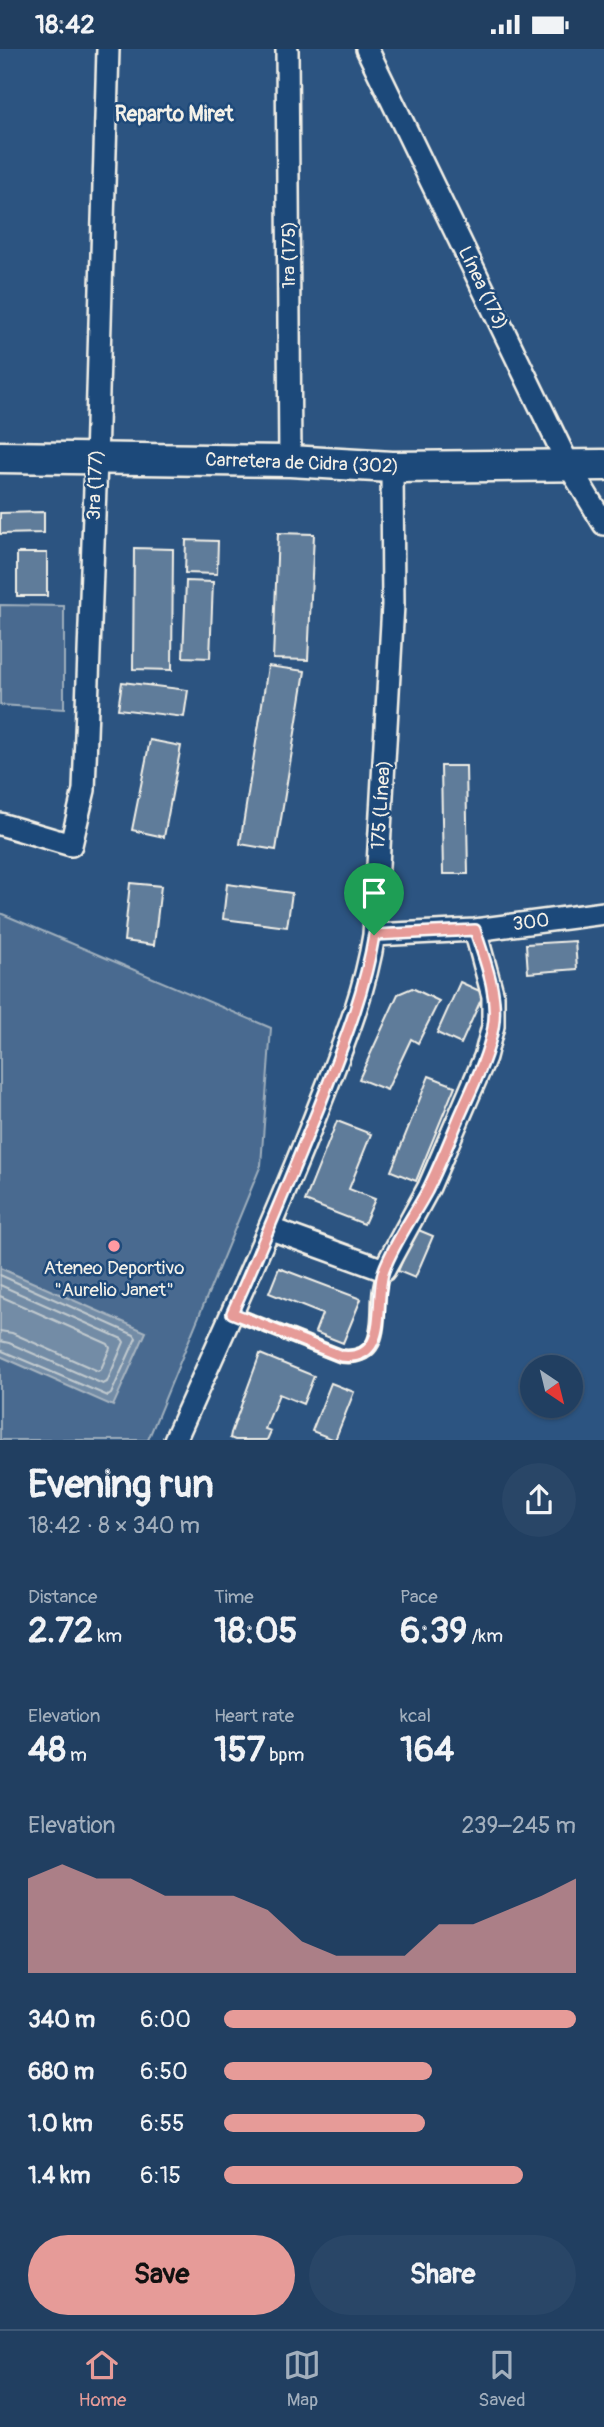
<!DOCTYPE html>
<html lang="en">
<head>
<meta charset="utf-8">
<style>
  :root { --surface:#213f61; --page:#294667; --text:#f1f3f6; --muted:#a2afbd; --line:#3e5876; --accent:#e69b98 }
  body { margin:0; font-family:Pangolin,sans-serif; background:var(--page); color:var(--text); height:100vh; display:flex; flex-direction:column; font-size:26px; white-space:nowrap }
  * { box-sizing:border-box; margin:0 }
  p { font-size:23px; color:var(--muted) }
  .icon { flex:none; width:38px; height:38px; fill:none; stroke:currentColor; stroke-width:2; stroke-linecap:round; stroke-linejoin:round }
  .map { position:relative; height:1391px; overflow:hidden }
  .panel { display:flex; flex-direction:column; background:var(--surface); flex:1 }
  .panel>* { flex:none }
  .needle { width:46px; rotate:145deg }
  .tools { position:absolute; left:520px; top:1306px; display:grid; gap:14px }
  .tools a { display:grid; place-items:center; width:63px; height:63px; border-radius:50%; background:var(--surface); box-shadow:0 2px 5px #0004,0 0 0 2px var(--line); font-size:35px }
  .pin { position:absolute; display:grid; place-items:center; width:60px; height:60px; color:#fff; margin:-72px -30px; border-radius:50% 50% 50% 0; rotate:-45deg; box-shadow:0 0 7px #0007 }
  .pin .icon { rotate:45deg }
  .round { display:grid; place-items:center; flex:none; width:74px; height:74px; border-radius:37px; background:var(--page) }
  .summary { display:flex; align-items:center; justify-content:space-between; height:119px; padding:0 28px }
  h1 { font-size:38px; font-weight:700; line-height:52px }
  .metrics { display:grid; grid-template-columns:repeat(3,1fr); gap:10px; height:119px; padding:7px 28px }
  .metrics div { display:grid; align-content:center }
  .metrics b { font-size:35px; font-weight:700 }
  .metrics small { font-size:19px; font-weight:400 }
  .metrics p { font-size:19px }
  .chart { height:196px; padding:14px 28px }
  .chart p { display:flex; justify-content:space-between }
  .chart svg { width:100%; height:126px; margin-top:7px; fill:var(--accent); opacity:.7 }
  .button { display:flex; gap:14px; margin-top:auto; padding:14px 28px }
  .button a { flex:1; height:80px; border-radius:42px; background:var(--accent); color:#111; font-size:28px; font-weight:700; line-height:80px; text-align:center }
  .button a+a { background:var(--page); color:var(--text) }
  ul { padding:0 28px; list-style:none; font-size:23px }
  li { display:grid; grid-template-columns:112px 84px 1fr; align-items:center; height:52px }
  li i { height:18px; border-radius:9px; background:var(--accent) }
  .status { display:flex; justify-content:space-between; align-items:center; height:49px; padding:0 35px; background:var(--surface); direction:ltr }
  .status svg { height:19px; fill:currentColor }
  .dock { display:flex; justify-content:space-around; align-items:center; height:98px; border-top:2px solid var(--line); background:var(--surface); font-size:19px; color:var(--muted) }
  .dock a { display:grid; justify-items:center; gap:4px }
  .dock .current { color:var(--accent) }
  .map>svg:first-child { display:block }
  .green { fill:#496b90; stroke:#9eaebc; stroke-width:2 }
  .water { fill:#738ca6; stroke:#a7b4c0; stroke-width:2 }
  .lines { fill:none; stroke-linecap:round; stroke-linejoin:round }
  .shore { stroke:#c0c9ce; stroke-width:2 }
  .building { fill:#5e7b9a; stroke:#f4f1e8; stroke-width:2 }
  .service-casing { stroke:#f4f1e8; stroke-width:16 }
  .minor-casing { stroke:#f4f1e8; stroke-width:26 }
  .secondary-casing { stroke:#f4f1e8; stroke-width:35 }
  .service { stroke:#1f4a7a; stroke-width:10 }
  .minor { stroke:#1f4a7a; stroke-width:21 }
  .secondary { stroke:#1f4a7a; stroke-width:30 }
  .route-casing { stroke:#fff; stroke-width:14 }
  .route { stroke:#e69b98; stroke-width:9 }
  .poi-dot { fill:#ff9aa2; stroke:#1f4a7a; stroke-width:2.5 }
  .labels { text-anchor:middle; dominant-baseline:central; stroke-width:5; stroke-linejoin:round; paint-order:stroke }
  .street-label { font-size:19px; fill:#f4f1e8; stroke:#1f4a7a }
  .poi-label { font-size:19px; fill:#f4f1e8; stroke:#1f4a7a }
  .neighbourhood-label { font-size:21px; font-weight:bold; fill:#f4f1e8; stroke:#1f4a7a }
</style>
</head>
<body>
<div class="status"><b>18:42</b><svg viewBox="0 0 49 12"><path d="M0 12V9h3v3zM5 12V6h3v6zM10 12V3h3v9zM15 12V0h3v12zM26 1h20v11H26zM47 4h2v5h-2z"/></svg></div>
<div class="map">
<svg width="604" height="1391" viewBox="0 0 604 1391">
  <rect width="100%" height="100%" fill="#2c5481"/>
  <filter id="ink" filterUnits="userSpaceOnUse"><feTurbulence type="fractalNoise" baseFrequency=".0143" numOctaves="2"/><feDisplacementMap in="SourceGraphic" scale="14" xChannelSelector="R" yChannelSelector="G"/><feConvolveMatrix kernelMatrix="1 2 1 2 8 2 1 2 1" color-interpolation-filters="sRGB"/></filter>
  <g filter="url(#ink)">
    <path class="green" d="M0,556l64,1v103l-64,-4z
      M0,864l271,115 -10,137 -113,275h-148z"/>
    <path class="water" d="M0,1219l146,64 -33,74 -113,-50z"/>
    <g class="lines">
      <path class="shore" d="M0,1226l134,60 2,3 -25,56 -3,2 -108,-46
        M0,1236l122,54 2,3 -17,40 -4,2 -94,-41 -9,-2
        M0,1247l108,48 2,4 -9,21 -3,2 -86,-38 -12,-2"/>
    </g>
    <path class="building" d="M44,463v21l-44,1v-21z
      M278,484l36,1 -6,126 -35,-1z
      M186,491l32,1 -1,33 -32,-1z
      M134,499l39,1 -1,121 -39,-1z
      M17,504h30v43h-30z
      M186,532l27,1 -3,76 -27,-1z
      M268,617l37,5 -29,179 -36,-6z
      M122,633l66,8 -4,27 -66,-8z
      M150,691l31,6 -17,91 -32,-7z
      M441,717h25l2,108h-25z
      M130,834l31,3 -7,59 -30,-4z
      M227,835l65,9 -5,34 -64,-8z
      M575,892l2,28 -49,4 -2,-29z
      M460,933l24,11 -23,51 -24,-11z
      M412,939l27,13 -21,42 -7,-4 -24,51 -28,-11 39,-85z
      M429,1027l26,10 -39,95 -25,-10z
      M337,1072l34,13 -22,55 26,10 -11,25 -59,-23z
      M416,1180l17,7 -18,42 -17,-7z
      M279,1219l82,31 -18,44 -28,-11 7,-18 -53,-21z
      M260,1305l54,22 -11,28 -24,-10 -14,35 6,2 -4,9h-32l-5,-2 1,-5z
      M331,1334l23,9 -19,48 -23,-9z"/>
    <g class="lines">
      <g class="service-casing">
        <path id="service" d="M232,1264l109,43c44,5 35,-36 38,-64 1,-8 3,-15 5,-22"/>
      </g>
      <g class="minor-casing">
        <path id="minor" d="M287,0l3,412
          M367,0l202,417 35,58
          M0,775l71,21 13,-55 12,-330 12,-411
          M374,886l101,-5 129,-17
          M271,1180l113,41 45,-83 56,-130 8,-31v-30l-18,-66
          M175,1391c48,-107 97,-214 140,-323 23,-60 49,-118 59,-182l19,-330 -1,-138"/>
      </g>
      <g class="secondary-casing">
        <path id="secondary" d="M0,408l290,4 102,6 212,-2"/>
      </g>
      <use href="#service" class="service"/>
      <use href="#minor" class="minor"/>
      <use href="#secondary" class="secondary"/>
    </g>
  </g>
  <g class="lines" filter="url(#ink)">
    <g class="route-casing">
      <path id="route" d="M475,881c10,31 24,65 18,98 -6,32 -21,60 -34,90 -10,24 -20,49 -32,73 -14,26 -33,52 -43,79 -11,30 8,92 -43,86l-109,-43c31,-68 59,-137 87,-206 22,-57 45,-111 55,-172z"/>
    </g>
    <use href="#route" class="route"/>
  </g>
  <circle class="poi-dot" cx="114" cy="1197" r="7"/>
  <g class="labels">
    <g class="street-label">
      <text transform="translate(289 206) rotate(-90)">1ra (175)</text>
      <text transform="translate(483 239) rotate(64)">Línea (173)</text>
      <text transform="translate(302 414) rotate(2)">Carretera de Cidra (302)</text>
      <text transform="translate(95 436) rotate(-88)">3ra (177)</text>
      <text transform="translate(381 756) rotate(-86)">175 (Línea)</text>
      <text transform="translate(531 873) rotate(-7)">300</text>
    </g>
    <g class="poi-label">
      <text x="114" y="1219">Ateneo Deportivo<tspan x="114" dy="22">"Aurelio Janet"</tspan></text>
    </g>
    <g class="neighbourhood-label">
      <text x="174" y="65">Reparto Miret</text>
    </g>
  </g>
</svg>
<div class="tools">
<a><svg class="needle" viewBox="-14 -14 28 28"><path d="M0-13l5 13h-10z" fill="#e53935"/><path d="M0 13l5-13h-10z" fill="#a2afbd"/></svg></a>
</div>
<div class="pin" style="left:374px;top:886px;background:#1e9e55"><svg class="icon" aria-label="arrive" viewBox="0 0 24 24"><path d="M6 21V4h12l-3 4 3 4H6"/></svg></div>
</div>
<section class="panel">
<div class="summary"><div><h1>Evening run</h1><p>18:42 · 8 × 340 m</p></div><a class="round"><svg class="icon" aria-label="share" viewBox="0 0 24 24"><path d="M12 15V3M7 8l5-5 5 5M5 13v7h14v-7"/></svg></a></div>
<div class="metrics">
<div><p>Distance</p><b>2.72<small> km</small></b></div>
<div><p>Time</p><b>18:05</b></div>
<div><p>Pace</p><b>6:39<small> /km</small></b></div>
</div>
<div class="metrics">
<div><p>Elevation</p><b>48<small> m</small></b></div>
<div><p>Heart rate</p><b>157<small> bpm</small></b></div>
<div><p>kcal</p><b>164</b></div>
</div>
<div class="chart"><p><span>Elevation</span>239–245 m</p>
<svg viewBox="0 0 160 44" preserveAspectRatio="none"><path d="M0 44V11L10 6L20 11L30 11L40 17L50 17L60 17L70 22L80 33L90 38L100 38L110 38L120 27L130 27L140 22L150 17L160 11V44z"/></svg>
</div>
<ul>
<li><b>340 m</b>6:00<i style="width:100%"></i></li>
<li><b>680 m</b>6:50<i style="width:59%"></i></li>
<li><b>1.0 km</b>6:55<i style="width:57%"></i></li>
<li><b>1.4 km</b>6:15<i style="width:85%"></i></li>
</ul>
<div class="button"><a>Save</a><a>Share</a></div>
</section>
<nav class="dock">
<a class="current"><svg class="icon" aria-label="home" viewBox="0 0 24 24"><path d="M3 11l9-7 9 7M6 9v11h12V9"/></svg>Home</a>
<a><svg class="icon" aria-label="map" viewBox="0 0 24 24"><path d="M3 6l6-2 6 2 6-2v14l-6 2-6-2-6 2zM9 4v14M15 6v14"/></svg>Map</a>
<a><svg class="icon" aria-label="saved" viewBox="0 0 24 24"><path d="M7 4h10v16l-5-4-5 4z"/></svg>Saved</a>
</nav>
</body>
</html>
